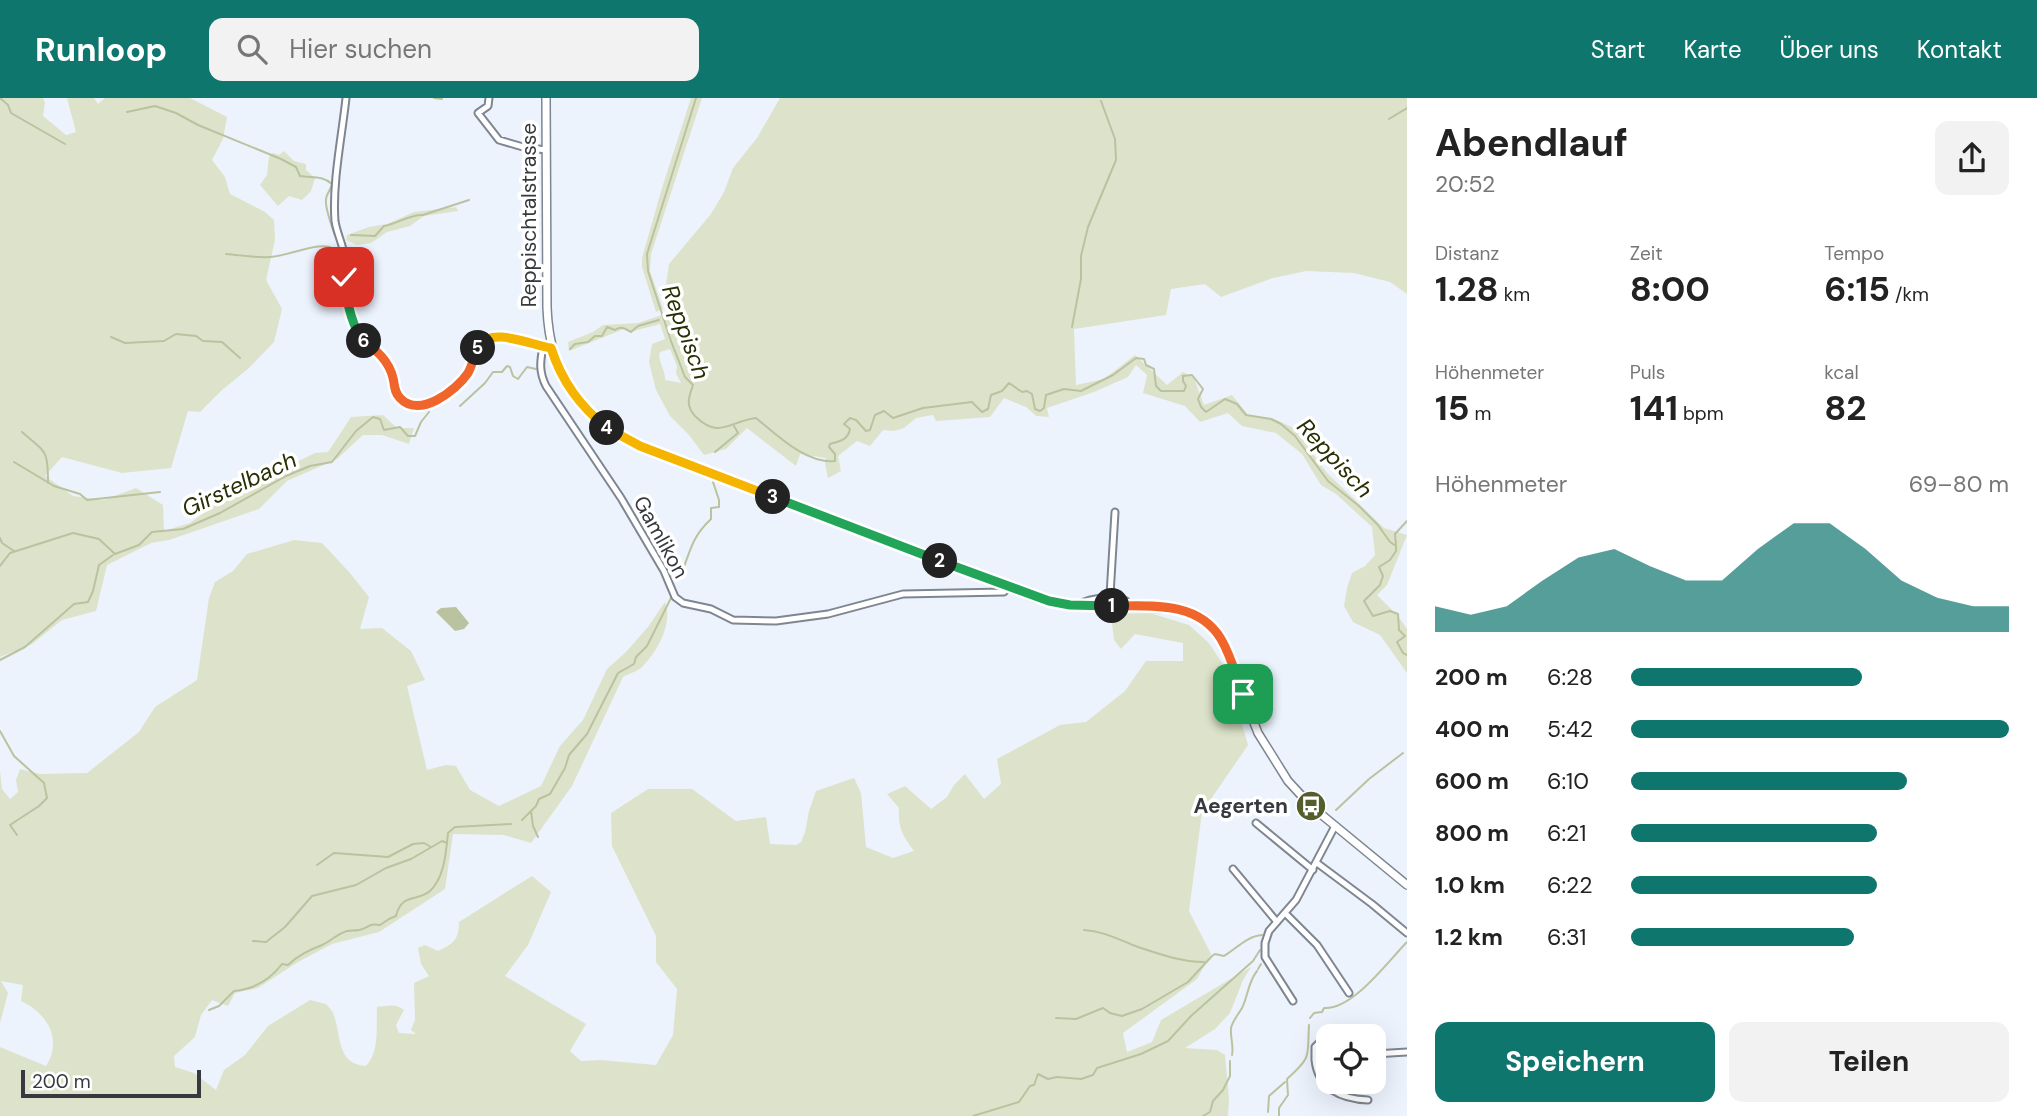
<!DOCTYPE html>
<html lang="de">
<head>
<meta charset="utf-8">
<style>
  :root { --surface:#fff; --page:#f2f2f2; --text:#222; --muted:#767676; --accent:#0f766e }
  body { margin:0; font-family:"DM Sans",sans-serif; background:var(--page); color:var(--text); height:100vh; display:flex; flex-direction:column; font-size:26px; white-space:nowrap }
  * { box-sizing:border-box; margin:0 }
  p { font-size:23px; color:var(--muted) }
  .icon { flex:none; width:38px; height:38px; fill:none; stroke:currentColor; stroke-width:2; stroke-linecap:round; stroke-linejoin:round }
  .map { position:relative; flex:1; overflow:hidden }
  .side { display:flex; flex-direction:column; background:var(--surface); width:630px }
  .side>* { flex:none }
  .controls { position:absolute; left:1316px; top:926px; display:grid; gap:14px }
  .controls a { display:grid; place-items:center; width:70px; height:70px; border-radius:14px; background:var(--surface); box-shadow:0 7px 28px #0002; font-size:35px }
  .scale { position:absolute; left:21px; bottom:18px; width:180px; box-sizing:border-box; padding-left:7px; border:4px solid #36393e; border-top:0; font-size:19px; line-height:24px; white-space:nowrap; color:#36393e; -webkit-text-stroke:5px #fff; paint-order:stroke }
  .pin { position:absolute; display:grid; place-items:center; width:60px; height:60px; color:#fff; margin:-30px; border-radius:14px; box-shadow:0 4px 10px #0006 }
  .km { position:absolute; width:35px; height:35px; margin:-18px; border-radius:50%; background:#222; color:#fff; font-size:19px; line-height:35px; text-align:center }
  .round { display:grid; place-items:center; flex:none; width:74px; height:74px; border-radius:14px; background:var(--page) }
  .overview { display:flex; align-items:center; justify-content:space-between; height:119px; padding:0 28px }
  h1 { font-size:38px; font-weight:700; line-height:52px }
  .figures { display:grid; grid-template-columns:repeat(3,1fr); gap:10px; height:119px; padding:7px 28px }
  .figures div { display:grid; align-content:center }
  .figures b { font-size:35px; font-weight:700 }
  .figures small { font-size:19px; font-weight:400 }
  .figures p { font-size:19px }
  .chart { height:196px; padding:14px 28px }
  .chart p { display:flex; justify-content:space-between }
  .chart svg { width:100%; height:126px; margin-top:7px; fill:var(--accent); opacity:.7 }
  .button { display:flex; gap:14px; margin-top:auto; padding:14px 28px }
  .button a { flex:1; height:80px; border-radius:14px; background:var(--accent); color:#fff; font-size:28px; font-weight:700; line-height:80px; text-align:center }
  .button a+a { background:var(--page); color:var(--text) }
  ul { padding:0 28px; list-style:none; font-size:23px }
  li { display:grid; grid-template-columns:112px 84px 1fr; align-items:center; height:52px }
  li i { height:18px; border-radius:9px; background:var(--accent) }
  header { display:flex; align-items:center; gap:42px; box-sizing:border-box; height:98px; padding:0 35px; background:var(--accent); color:#fff }
  header strong { font-size:33px }
  nav { display:flex; gap:38px; margin-inline-start:auto; font-size:24px }
  .search { width:490px; height:63px; background:var(--page); display:flex; align-items:center; gap:18px; box-sizing:border-box; padding:0 24px; border-radius:14px; color:var(--muted); font-size:26px }
  main { display:flex; flex:1; min-height:0 }
  .map>svg:first-child { display:block }
  .green { fill:#dde3ca; fill-rule:evenodd }
  .water { fill:#bac29f }
  .lines { fill:none; stroke-linecap:round; stroke-linejoin:round }
  .stream { stroke:#bac29f; stroke-width:2 }
  .minor-casing { stroke:#7e8691; stroke-width:9 }
  .secondary-casing { stroke:#7e8691; stroke-width:10 }
  .minor { stroke:#fff; stroke-width:5 }
  .secondary { stroke:#fff; stroke-width:7 }
  .split-1-casing { stroke:#fff; stroke-width:14 }
  .split-2-casing { stroke:#fff; stroke-width:14 }
  .split-3-casing { stroke:#fff; stroke-width:14 }
  .split-4-casing { stroke:#fff; stroke-width:14 }
  .split-5-casing { stroke:#fff; stroke-width:14 }
  .split-6-casing { stroke:#fff; stroke-width:14 }
  .split-7-casing { stroke:#fff; stroke-width:14 }
  .split-1 { stroke:#f0652b; stroke-width:9 }
  .split-2 { stroke:#22a559; stroke-width:9 }
  .split-3 { stroke:#22a559; stroke-width:9 }
  .split-4 { stroke:#f5b400; stroke-width:9 }
  .split-5 { stroke:#f5b400; stroke-width:9 }
  .split-6 { stroke:#f0652b; stroke-width:9 }
  .split-7 { stroke:#22a559; stroke-width:9 }
  .labels { text-anchor:middle; dominant-baseline:central; stroke-width:7; stroke-linejoin:round; paint-order:stroke }
  .street-label { font-size:21px; fill:#36393e; stroke:#fff }
  .poi-label { font-size:21px; font-weight:bold; fill:#36393e; stroke:#fff; text-anchor:end }
  .water-label { font-size:23px; font-style:italic; fill:#282f04; stroke:#fff }
</style>
</head>
<body>
<header>
<strong>Runloop</strong>
<div class="search"><svg class="icon" aria-label="search" viewBox="0 0 24 24"><circle cx="10" cy="10" r="6"/><path d="M15 15l6 6"/></svg>Hier suchen</div>
<nav><a>Start</a><a>Karte</a><a>Über uns</a><a>Kontakt</a></nav>
</header>
<main>
<div class="map">
<svg width="1407" height="1018" viewBox="0 0 1407 1018">
  <rect width="100%" height="100%" fill="#ecf3fd"/>
  <path class="green" d="M0,0h43l2,5 -2,13 23,19 10,-3 -9,-34h27l4,6 7,-6h85l37,19 -4,22 -11,21 13,17 5,17 35,18 9,8 1,20 -9,40 16,29 -8,33 -25,26 -27,22 -22,22 -12,-1 -17,57 -49,5 -60,-16 -17,19 28,20 31,4 32,-12 27,17 1,26 26,-8 54,-40 13,-2 58,-28 13,-1 23,-35 32,-2 14,13h17l-5,16 -27,-9h-19l-26,24 -50,22 -28,28 -90,31 -18,3 -44,22 -11,46 -34,9 -30,24 -32,13z
    M691,0h11l-51,156 -1,17 13,38 -7,3 -14,-45v-9l20,-70z
    M780,0h627v196l-17,-12 -36,-9 -48,-2 -33,7 -52,19 -16,-13 -34,5 -5,26 -92,14 2,56 28,-6 31,-24 32,30 16,-13 11,6 10,27 28,-10 17,21 23,2 22,10 33,45 57,55 23,7 -20,50 -10,10 21,21 9,13v44l-27,-38 -27,-13 -9,-16 3,-18 5,-15 13,-7 10,-11 -3,-28 -36,-33 -15,-9 -19,-31 -26,-21 -34,-7 -14,-13 -28,9 -15,-16 -42,-13 4,-18 -11,-10 -8,12 -34,15 -47,16 2,9 -13,-1 -10,-9 -22,-9 -14,19 -54,4 -3,-6 -17,3 -12,10 -10,3 -11,-1 -13,16 -13,-5 -19,15 3,15 -13,7 -3,-14 1,-6 -26,-4 -4,12 -49,-38 -21,21 -22,6 -15,-20 -19,-19 -14,-26 -7,-28 3,-18 13,-5 -5,-15 -30,8 -6,-3 -55,22 -1,-9 25,-10 10,-7 35,-2 33,-11 -6,-20 4,-28 42,-50 13,-22 9,-24 24,-30zM670,251l7,17 -1,7 5,10 -16,-3c1,-10 -8,-19 -5,-28z
    M284,53l10,10 12,3v6l9,8 -4,13 -9,9 -13,-4 -11,10 -18,-21 7,-10 2,-18 3,-4 7,2z
    M456,109l2,4 -34,5 -14,10 -23,6 -16,11 -14,2 -11,-5 1,-5 22,-8 18,-3 27,-12z
    M294,442l28,3 28,30 19,24 -9,32 22,-1 29,23 14,29 -18,6 20,84 19,-5 10,1 14,24 29,16 42,-20 19,-40 23,-26 24,-51 18,-16 23,-26 17,-25c8,21 -7,48 -22,64 -4,5 -13,7 -20,11l-51,109 -41,57 -27,-8 -51,-1 -8,55 -66,43 -47,12 -34,18 -40,26 -23,5 -7,13 -16,-6 -11,15 -6,22 -21,19 1,11 19,6 22,17 8,-20 21,-15 23,-29 42,-26 16,4c3,3 5,6 7,9 9,21 2,51 33,53 14,-14 10,-40 11,-59 10,-1 19,-4 27,3l-8,15 3,8 17,1 -5,-4 4,-10 -1,-37 15,-7 -8,-12 -3,-16 7,-3 13,6c15,-7 21,-11 21,-29l73,-46 19,16 -23,53 -23,31 81,48 -16,27 11,10 20,-1 55,5 17,-30 4,-46 -21,-27v-26l-44,-90 -1,-33 37,-24h44l44,32 30,-4 4,27 26,1 5,-3 4,-10 4,-21 7,-20 38,-13 7,15 5,54 27,11 21,-7c-11,-16 -16,-21 -15,-43l-12,-14 18,-8 26,23 16,-12 7,-12 11,-11 19,25 17,-15 -4,-25 63,-34 26,-3 39,-31 21,-30h37v-18l-48,-9 -14,15 -7,-9 -3,-26 39,-1 39,12 20,18 17,26 22,76 -46,67 -13,99 22,43 -14,25 -74,54 4,19 25,-10 9,-22 90,-53 -8,13 -13,33 -15,16 -30,19 32,2 8,5 4,43 -1,18h-1228v-69l46,19c17,-27 1,-53 -25,-65l2,-16 -22,-4 7,12 -8,30v-252l2,18 8,10 8,-7 -2,-12 4,-11 20,5 47,-1 52,-41 16,-25 42,-27 12,-82 6,-16 18,-11 14,-17z"/>
  <path class="water" d="M456,509l13,16 -5,6 -9,2 -19,-19 5,-4z"/>
  <g class="lines">
    <path class="stream" d="M0,0l8,7 3,8 54,31
      M434,0l8,1
      M696,0l-49,156 1,17 23,70 14,36 8,8c-4,12 -8,20 2,31 24,24 35,5 61,2 21,17 50,46 79,43v-7l-6,-7 1,-3c10,-3 18,-4 20,-15l-6,-5 6,-6 6,2 10,11 4,-1 5,-15 9,-4 9,7 30,-10 49,-6 10,10 6,-3 3,-14 11,-4 7,-8 13,9 5,-1 5,3 3,15 5,2 4,-3 2,-13 18,-6 17,2 32,-16 23,-17 8,1 2,6 8,4 2,17 5,5h23l2,-5 -3,-5v-5l9,-1 11,14 -5,10 3,8 5,5 19,-13 12,5 9,11 25,4 10,5 14,12 33,45 31,25 19,19 12,17 6,4v5l-6,9 -11,7 4,9 -3,9 -16,16 9,15 17,-5 8,3 1,16 6,6 -8,6 6,11 4,2
      M127,14l28,-6 21,7 22,12 83,34 15,8 4,9c12,2 22,-1 32,8 -1,6 -6,10 -6,16 -1,7 7,32 11,39
      M1389,21l18,-11
      M351,137l24,1 9,-10c13,-2 26,-12 39,-11l46,-15
      M226,156c14,1 30,4 44,3 19,-1 42,-14 60,-10
      M1072,229l9,-48v-23l7,-29 28,-67 -1,-21 -14,-38
      M111,239l14,6 39,-2 12,-7 20,2 7,5 19,1 18,16
      M570,251l5,-5 13,-2 7,-6h7l5,-9 8,3c6,-5 10,-1 16,2l7,-6 21,-6
      M460,308l25,-23 8,-11h9l5,-6 3,1 3,9 5,3 9,-12 9,2
      M22,334c24,21 26,17 26,51
      M715,354l23,-19 -4,-7
      M14,364l40,24 26,8 7,6 73,-8
      M0,440l2,5 12,8
      M1396,448l-1,-12 12,-13
      M0,468l10,-13 63,-20 26,6 16,15 24,-9 13,-13 31,-3 37,-16 66,-37 24,-10 22,-4 24,-31 17,-14 7,2 4,11 16,-3 8,9h7l6,-14 8,-10
      M682,474c9,-23 10,-35 29,-53v-11l8,-1v-7l-6,-18
      M0,562l25,-13 49,-43 14,-2 5,-11 6,-26 14,-10
      M0,633l14,25 30,27 3,15 -8,8 -29,19 7,10
      M1336,712l33,-31 34,-26
      M531,713l2,15 5,11
      M522,722l14,-14 3,-7 11,-5 15,-26 4,-13 18,-21 31,-61 16,-9 2,-7 11,-11 24,-48
      M317,767l17,-12 54,4 25,-13 11,-1 7,4
      M1084,832c20,1 35,10 54,17 21,7 43,15 66,15
      M253,843l13,1 19,-15 27,-31 44,-11 30,-17 25,-9 31,-18 5,2
      M1258,871l3,-5
      M209,912l10,-4 15,-15c20,-2 36,-11 48,-27l6,1c10,-10 22,-15 34,-20 9,-4 15,-11 25,-14 4,-1 8,0 12,-1 10,-2 9,-7 21,-5l9,-6 7,-3c6,-24 22,-14 34,-25 15,-14 16,-40 18,-58l7,-6 56,-3
      M1056,920l20,1 27,-11 7,5 12,3 20,-7 46,-27 24,-26 3,-2 9,2c12,-7 23,-20 38,-21
      M1310,920l4,-5 8,-1 2,-4c29,2 64,-47 83,-66
      M1232,957c2,-9 -2,-18 -1,-27 2,-8 7,-13 11,-20 6,-12 6,-26 15,-37
      M1268,1014l1,-16 16,-14
      M973,1018l46,-14 11,-16 4,-1 4,-11 10,5 9,-2 24,2 12,-4 4,-7 44,-14 27,-13 23,-25 62,-55 7,-11
      M1203,1018l7,-4 3,-11 10,-11 7,-14v-15
      M1279,1018v-8l9,-13 -1,-16c26,-23 20,-23 22,-54"/>
    <g class="minor-casing">
      <path id="minor" d="M346,0c-4,38 -14,85 -11,123 2,14 10,27 10,41 1,5 -1,11 -1,16 0,18 7,40 15,57 6,12 22,17 30,30 10,19 2,47 37,40 12,-3 35,-22 42,-32 6,-10 7,-33 20,-36 17,-4 46,9 63,11
        M489,0l-1,8 -10,7 21,27 24,7 23,3
        M543,249c-3,15 -4,25 3,39l75,112 43,73 11,26 8,6 28,6 22,11 43,1 52,-7 75,-20 101,-2 4,-5
        M1115,414l-5,83 16,6 3,5
        M1080,506c9,-6 20,-4 30,-9
        M1256,725l57,47
        M1317,765l55,41 35,29
        M1233,771l44,53
        M1286,816l31,31 32,48
        M1293,903l-28,-44v-14l4,-12 27,-31 39,-74
        M1328,954l-9,3 -4,5c3,29 27,39 53,40
        M1374,956l33,-2
        M1315,962v-13l5,-5 8,3"/>
    </g>
    <g class="secondary-casing">
      <path id="secondary" d="M546,0l1,210c3,68 31,110 94,138l395,152 34,7 107,4 22,8 15,13 7,8 37,95 30,48 23,25 96,79"/>
    </g>
    <use href="#minor" class="minor"/>
    <use href="#secondary" class="secondary"/>
  </g>
  <g class="lines">
    <g class="split-1-casing">
      <path id="split-1" d="M1112,508c39,0 86,-5 109,33 10,17 15,37 22,55"/>
    </g>
    <g class="split-2-casing">
      <path id="split-2" d="M940,463l109,40 21,4 42,1"/>
    </g>
    <g class="split-3-casing">
      <path id="split-3" d="M773,399l167,64"/>
    </g>
    <g class="split-4-casing">
      <path id="split-4" d="M607,330l33,18 133,51"/>
    </g>
    <g class="split-5-casing">
      <path id="split-5" d="M478,250c11,-23 53,-3 73,0 11,34 29,58 56,80"/>
    </g>
    <g class="split-6-casing">
      <path id="split-6" d="M364,243c13,10 25,20 29,37 2,8 1,14 7,20 19,21 56,-7 68,-25 4,-7 6,-17 10,-25"/>
    </g>
    <g class="split-7-casing">
      <path id="split-7" d="M344,179c2,20 6,48 20,64"/>
    </g>
    <use href="#split-1" class="split-1"/>
    <use href="#split-2" class="split-2"/>
    <use href="#split-3" class="split-3"/>
    <use href="#split-4" class="split-4"/>
    <use href="#split-5" class="split-5"/>
    <use href="#split-6" class="split-6"/>
    <use href="#split-7" class="split-7"/>
  </g>
  <defs>
    <g id="bus-disc" transform="scale(1.575)"><circle r="9.5" fill="#545d2c" stroke="#fff"/><path d="M-5-6H5V4H4V6H2V4H-2V6H-4V4H-5ZM-3.5-4V0h7V-4ZM-3.5 1.2v1.5H-2V1.2ZM2 1.2v1.5H3.5V1.2Z" fill="#fff"/></g>
  </defs>
  <g fill-rule="evenodd">
    <use href="#bus-disc" x="1311" y="708"/>
  </g>
  <g class="labels">
    <g class="street-label">
      <text transform="translate(529 117) rotate(-90)">Reppischtalstrasse</text>
      <text transform="translate(661 439) rotate(61)">Gamlikon</text>
    </g>
    <g class="poi-label">
      <text x="1288" y="708">Aegerten</text>
    </g>
    <g class="water-label">
      <text transform="translate(686 234) rotate(70)">Reppisch</text>
      <text transform="translate(1335 360) rotate(47)">Reppisch</text>
      <text transform="translate(239 386) rotate(-25)">Girstelbach</text>
    </g>
  </g>
</svg>
<div class="controls">
<a><svg class="icon" aria-label="locate" viewBox="0 0 24 24"><circle cx="12" cy="12" r="6"/><path d="M12 2v4M12 18v4M2 12h4M18 12h4"/></svg></a>
</div>
<div class="scale">200 m</div>
<div class="pin" style="left:1243px;top:596px;background:#1e9e55"><svg class="icon" aria-label="arrive" viewBox="0 0 24 24"><path d="M6 21V4h12l-3 4 3 4H6"/></svg></div>
<div class="pin" style="left:344px;top:179px;background:#d93025"><svg class="icon" aria-label="check" viewBox="0 0 24 24"><path d="M5 12l5 5 9-10"/></svg></div>
<b class="km" style="left:1112px;top:508px">1</b>
<b class="km" style="left:940px;top:463px">2</b>
<b class="km" style="left:773px;top:399px">3</b>
<b class="km" style="left:607px;top:330px">4</b>
<b class="km" style="left:478px;top:250px">5</b>
<b class="km" style="left:364px;top:243px">6</b>
</div>
<section class="side">
<div class="overview"><div><h1>Abendlauf</h1><p>20:52</p></div><a class="round"><svg class="icon" aria-label="share" viewBox="0 0 24 24"><path d="M12 15V3M7 8l5-5 5 5M5 13v7h14v-7"/></svg></a></div>
<div class="figures">
<div><p>Distanz</p><b>1.28<small> km</small></b></div>
<div><p>Zeit</p><b>8:00</b></div>
<div><p>Tempo</p><b>6:15<small> /km</small></b></div>
</div>
<div class="figures">
<div><p>Höhenmeter</p><b>15<small> m</small></b></div>
<div><p>Puls</p><b>141<small> bpm</small></b></div>
<div><p>kcal</p><b>82</b></div>
</div>
<div class="chart"><p><span>Höhenmeter</span>69–80 m</p>
<svg viewBox="0 0 160 44" preserveAspectRatio="none"><path d="M0 44V35L10 38L20 35L30 26L40 18L50 15L60 21L70 26L80 26L90 15L100 6L110 6L120 15L130 26L140 32L150 35L160 35V44z"/></svg>
</div>
<ul>
<li><b>200 m</b>6:28<i style="width:61%"></i></li>
<li><b>400 m</b>5:42<i style="width:100%"></i></li>
<li><b>600 m</b>6:10<i style="width:73%"></i></li>
<li><b>800 m</b>6:21<i style="width:65%"></i></li>
<li><b>1.0 km</b>6:22<i style="width:65%"></i></li>
<li><b>1.2 km</b>6:31<i style="width:59%"></i></li>
</ul>
<div class="button"><a>Speichern</a><a>Teilen</a></div>
</section>
</main>
</body>
</html>
